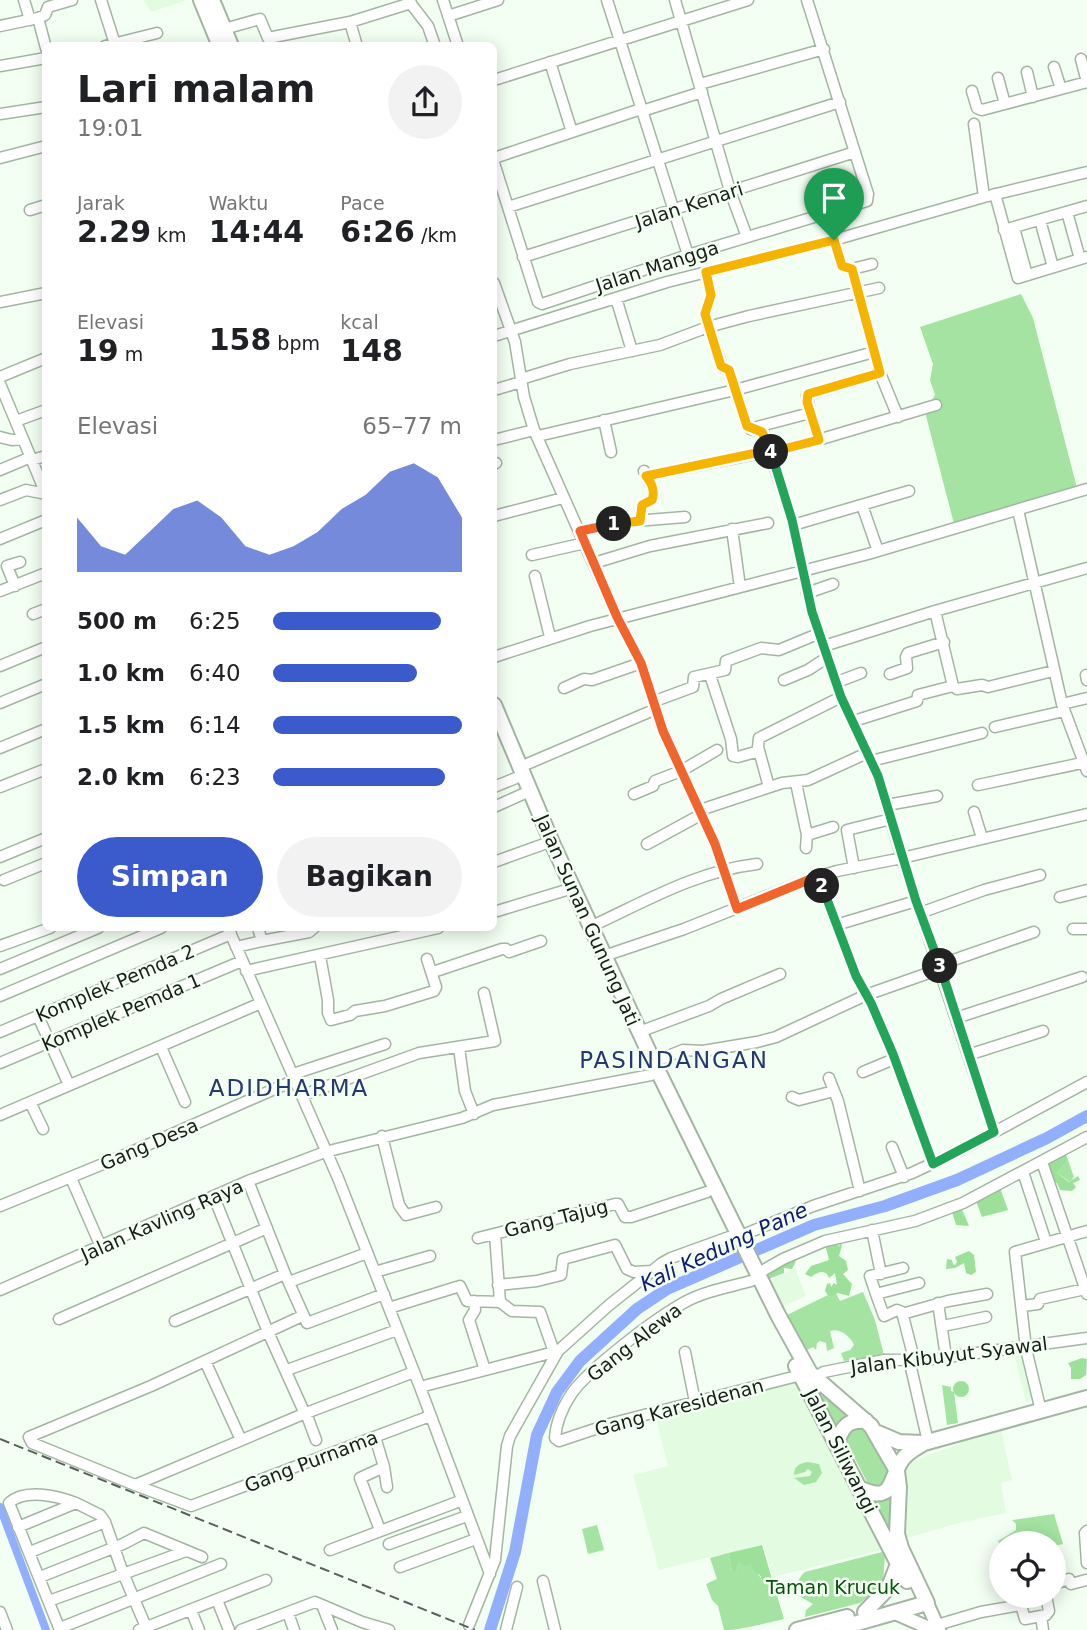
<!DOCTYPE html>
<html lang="id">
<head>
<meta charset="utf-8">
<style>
  :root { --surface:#fff; --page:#f2f2f2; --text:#202124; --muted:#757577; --accent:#3b5acc }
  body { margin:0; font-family:"DejaVu Sans",sans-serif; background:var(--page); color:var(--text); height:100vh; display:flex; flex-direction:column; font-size:26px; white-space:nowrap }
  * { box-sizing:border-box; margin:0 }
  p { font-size:23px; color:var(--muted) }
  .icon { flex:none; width:38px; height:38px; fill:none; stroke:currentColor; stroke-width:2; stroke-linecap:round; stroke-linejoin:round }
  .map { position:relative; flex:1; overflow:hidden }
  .details { position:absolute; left:42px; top:42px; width:455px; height:889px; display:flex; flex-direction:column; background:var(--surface); border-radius:10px; box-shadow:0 4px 18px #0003 }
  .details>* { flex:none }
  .tools { position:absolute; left:989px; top:1531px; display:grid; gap:14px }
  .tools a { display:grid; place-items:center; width:77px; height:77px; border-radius:50%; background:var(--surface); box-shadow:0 4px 18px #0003; font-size:35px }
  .pin { position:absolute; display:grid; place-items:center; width:60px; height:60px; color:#fff; margin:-72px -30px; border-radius:50% 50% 50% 0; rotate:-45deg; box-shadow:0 0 7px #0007 }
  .pin .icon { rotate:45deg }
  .km { position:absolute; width:35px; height:35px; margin:-18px; border-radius:50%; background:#222; color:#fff; font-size:19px; line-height:35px; text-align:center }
  .round { display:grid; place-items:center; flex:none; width:74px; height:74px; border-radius:37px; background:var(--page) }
  .headline { display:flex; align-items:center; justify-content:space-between; height:119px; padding:0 35px }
  h1 { font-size:38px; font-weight:600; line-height:52px }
  .stats { display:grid; grid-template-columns:repeat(3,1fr); gap:10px; height:119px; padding:7px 35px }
  .stats div { display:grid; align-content:center }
  .stats b { font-size:30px; font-weight:600 }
  .stats small { font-size:19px; font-weight:400 }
  .stats p { font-size:19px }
  .chart { height:196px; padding:14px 35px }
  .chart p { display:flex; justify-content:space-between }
  .chart svg { width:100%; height:126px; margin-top:7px; fill:var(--accent); opacity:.7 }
  .action { display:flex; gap:14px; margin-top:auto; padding:14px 35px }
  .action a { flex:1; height:80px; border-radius:42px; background:var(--accent); color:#fff; font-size:28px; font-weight:600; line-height:80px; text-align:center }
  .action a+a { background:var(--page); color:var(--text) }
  ul { padding:0 35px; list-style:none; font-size:23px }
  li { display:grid; grid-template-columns:112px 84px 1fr; align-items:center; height:52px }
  li i { height:18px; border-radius:9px; background:var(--accent) }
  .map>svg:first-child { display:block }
  .built { fill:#e3fbe1 }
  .green { fill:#a5e3a2 }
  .forest { fill:#9ce099 }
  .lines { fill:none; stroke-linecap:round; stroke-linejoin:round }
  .canal { stroke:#92affe; stroke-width:8 }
  .river { stroke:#92affe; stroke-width:12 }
  .minor-casing { stroke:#a4b5a3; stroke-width:13 }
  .major-casing { stroke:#a4b5a3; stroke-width:16 }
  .highway-casing { stroke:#a4b5a3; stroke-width:18 }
  .minor { stroke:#fff; stroke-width:10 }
  .major { stroke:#fff; stroke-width:12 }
  .highway { stroke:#fff; stroke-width:14 }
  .rail { stroke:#596059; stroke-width:2; stroke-dasharray:10 5; stroke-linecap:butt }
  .split-1-casing { stroke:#fff; stroke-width:14 }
  .split-2-casing { stroke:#fff; stroke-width:14 }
  .split-3-casing { stroke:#fff; stroke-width:14 }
  .split-4-casing { stroke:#fff; stroke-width:14 }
  .split-5-casing { stroke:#fff; stroke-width:14 }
  .split-1 { stroke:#f5b400; stroke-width:9 }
  .split-2 { stroke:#f0652b; stroke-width:9 }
  .split-3 { stroke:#22a559; stroke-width:9 }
  .split-4 { stroke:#22a559; stroke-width:9 }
  .split-5 { stroke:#f5b400; stroke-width:9 }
  .labels { text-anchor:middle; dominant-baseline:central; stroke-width:5; stroke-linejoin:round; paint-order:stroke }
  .street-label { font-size:19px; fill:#171d17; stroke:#f4fff3 }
  .park-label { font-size:19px; fill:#08510e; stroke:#f4fff3 }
  .water-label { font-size:21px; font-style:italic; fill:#0f1a72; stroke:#f4fff3 }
  .quarter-label { font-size:23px; letter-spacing:2px; fill:#263870; stroke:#f4fff3 }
</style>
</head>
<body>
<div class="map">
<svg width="1087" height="1630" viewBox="0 0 1087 1630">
  <rect width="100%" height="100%" fill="#f4fff3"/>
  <path class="built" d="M143,0h44l-36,12z
    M795,1268l11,28 -25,11 -13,-26z
    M1025,1349l12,50 -11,3 -13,-52z
    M795,1378l89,171 -111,28 -10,-33 -104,26 -26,-95 35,-9 -12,-47 5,-2 -1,-4z
    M1001,1430l11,50 -11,3 5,30 -43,9 -57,16 2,-50 -2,-17 7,-10 46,-17v-3z"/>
  <path class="green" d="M1021,294l12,24 43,166 -1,5 -121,35 -29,-112 10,-17 -5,-15 3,-16 -13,-37z
    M1068,1160l6,17 -4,5 -13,-9z
    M863,1292l12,28 9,35 -40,6 -3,-8 9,-3 4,-5c-4,-9 -14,-17 -24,-14l4,17 -7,3 -1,-8 -6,-2 -3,2 -1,7 -3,-3 -8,4 -18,-36 41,-20 1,2 7,-4 4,8z
    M810,1382l41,33 -10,6 -6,10z
    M942,1385l9,2v4l3,1 4,31 -11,2z
    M855,1429c5,0 7,-1 11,2 8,7 19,33 23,43l-6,10 -10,2 -5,-2 -22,-43 2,-5z
    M807,1462l12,2 3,9 -6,9 -12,3 -10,-7 16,-2 2,-4 -4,-3 -3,3 -11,3c0,-9 5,-11 13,-13z
    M894,1496l-1,43 -21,-37z
    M1054,1514l9,30 -9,2v-2h-53v4l-3,-7 18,-11v-6l-4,-4z
    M597,1525l7,25 -16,4 -6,-25z
    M882,1552l3,2 -2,29 -23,20 -55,14 1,-7 7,-6 -14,-8c-3,-10 -2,-17 6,-24z
    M728,1553l4,18h4l3,-8h14l9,18 10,-2 12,40c-18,4 -42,11 -60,11l-6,-24 -6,-6 -6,-16 11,-5 -7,-21z"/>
  <path class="forest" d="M1066,1154l2,6 -11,13 12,9 9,-6 2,4 -7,3 3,4 -4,4 -12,-1 -3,-7 -3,1 -7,-21z
    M1000,1188l8,22 -26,7 -6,-16z
    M961,1207l8,19 -13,-1 -4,-13z
    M837,1241l2,6 1,-4 2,2 -3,11 7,5 2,9 -5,4 9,10 -3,12 -11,-3 -9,4 -4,-6 2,-7 3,-1 1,4 3,-4 3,2 -2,-12 -6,5 -2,-4c-6,-4 -10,-1 -16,3l-6,-3 6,-8 18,-6 -3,-12 3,-5z
    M969,1251l5,4 2,17 -5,3 -5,-2 -2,-10 -9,5 -9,1 1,-10 5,1 1,4 2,1 2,-3 -2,-5z
    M792,1258l4,3 -4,8 -8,-1v5l-18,7 -3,-7z
    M1082,1358l5,1 -1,16 -6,4h-9v-11l-3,-5z
    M953 1389a8 8 0 1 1 16 0a8 8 0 1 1-16 0Z
    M762,1545l10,34 -10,2 -2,-6 -7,-5 -1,-7 -6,3 -7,-3 -3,8h-4l-4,-18z"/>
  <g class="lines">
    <path class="canal" d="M0,1507l46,123"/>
    <path class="river" d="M490,1630l25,-78 22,-117 20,-43 23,-31 57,-52 30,-20 147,-64 71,-19 72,-26 90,-42 40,-22"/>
    <g class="minor-casing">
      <path id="minor" d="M24,0l6,20
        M101,0l14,44
        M408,0l20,26 7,20
        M443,0l15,46
        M607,0l81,255
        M675,0l55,191 17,46
        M448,16l50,-16
        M38,18l7,-3 3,-8 24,-7
        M350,22l7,24
        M0,26l38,-8 8,30
        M224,29l36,-10 8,19 82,-16 61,-19
        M105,46l52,-13
        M1081,59l6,23
        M550,62l22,70 69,-23
        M0,66l46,-8
        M1054,67l7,22
        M1027,72l6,25
        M998,78l7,26
        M494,80l254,-80
        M700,84l124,-35
        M972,91l5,17 5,2 105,-28
        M642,111l60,-19
        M0,114l46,-7
        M974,124l10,73
        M0,158l46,-12
        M494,158l78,-26
        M494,163l44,139 4,2 146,-49 179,-54 1,-7 -61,-194
        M995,194l23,84 69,-21
        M508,207l332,-105
        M30,210l16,-5
        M1067,212l13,47
        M1040,220l13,47
        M1014,228l13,47
        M1004,230l83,-24
        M834,240l8,26 10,3 28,104 18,44
        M523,257l332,-105
        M852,269l20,-5
        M494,283l21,59 9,55 10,33 83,187 24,46 22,68 52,113 22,65
        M616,298l16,53
        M0,302l46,-9
        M494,336l173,-54 167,-42 150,-43 103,-25
        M0,377l46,-19
        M521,379l49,-15 90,-19 48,-18 41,-11 130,-28
        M0,384l46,110
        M494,390l27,-8
        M604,420l7,32
        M16,421l30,-11
        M753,428l57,-15
        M538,436l197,-46 139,-38
        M0,437l12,3 11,-1
        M494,440l40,-10
        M819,440l-9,-27 -3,-18 73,-22
        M32,460l14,-4
        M494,464l2,-1
        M0,470l31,-13
        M646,476l155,-31 135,-40
        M0,500l26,-10 20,4
        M862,505l16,46
        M1018,510l44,194 25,67
        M494,516l69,-18
        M640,521l2,-16 10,-5c5,-12 -4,-18 -8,-29
        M793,525l116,-34
        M732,529l8,58
        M580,531l43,-9 62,-5
        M0,539l46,-19
        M532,555l53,-12
        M594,563l56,-17 118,-23
        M535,576l15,61
        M15,586l-8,-20 13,-4
        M0,591l46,-18
        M807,593l26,-9
        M935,611l18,75
        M33,614l13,-5
        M824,646l111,-35 152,-43
        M494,657l96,-31 278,-72 219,-65
        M0,666l46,-19
        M890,674l17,-6 -1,-11 2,-4 36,-11
        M710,675l21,64 2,17 5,1 21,-6
        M1086,675l1,5
        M784,680l24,-10 20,-13
        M837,682l24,-9
        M564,688l20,-9 8,1 49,-17
        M655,701l38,-14 1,-10 31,-7 1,-9 35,-13 18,2 41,-17
        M0,703l46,-19
        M1062,704l25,-6
        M854,721l63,-20 1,-6 35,-9 4,3 25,-4 6,2 65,-16
        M995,727l69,-16
        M0,748l46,-19
        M867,753l11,23 24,82 185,-44
        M871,761l111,-28
        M520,767l136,-58
        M796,783l11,52 -1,13
        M978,785l109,-23
        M0,787l46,-18
        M494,787l22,-9
        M769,787l-11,-40 1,-9 82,-41
        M634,794l19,-8 2,-5 26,-10 36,-21
        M887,805l50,-9
        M494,807l29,-13
        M700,810l82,-27 26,-3 59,-27 -26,-56 -29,-85 -20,-93 -29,-87 -13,-3 -4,-6 -17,-53 -7,-3 -17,-53 6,-19 -5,-22
        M974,812l8,26
        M807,835l26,-8
        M647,844l55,-30
        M0,857l46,-19
        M494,862l50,-18
        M854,868l-7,-38 44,-11
        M818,876l38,100 15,27 22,51 40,110
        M4,880l42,-17
        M1060,897l27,-7
        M494,912l79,-24
        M920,913l64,-23 56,-15
        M836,925l80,-24
        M590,927c54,-25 107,-56 167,-63
        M228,928l110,250 82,209 138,-36 50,-45 54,-43 9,-5 58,-21
        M1073,929h14
        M262,941l47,-9 5,-4
        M0,946l50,-18
        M236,947l26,-6 -4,-13
        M320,956l8,44v13l3,7 19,-5 5,-4 30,-5 49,-15 2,-4 -9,-28
        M604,956l80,-27 126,-50 27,-8 65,-13 92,274
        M939,965l95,-33
        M0,969l98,-41
        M246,971l192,-43
        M433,972l69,-23h4l3,3 32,-11
        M0,996l161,-68
        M38,1016l31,69
        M956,1018l126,-41
        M0,1032l231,-98
        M639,1032l70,-26 12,-7 59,-25
        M161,1047l24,55
        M459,1048l6,43 9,23
        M968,1055l75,-24
        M0,1063l242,-102
        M646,1065l37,-15 20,1 54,-9 19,-5 90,-42 74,-26
        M863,1072l31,-13
        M293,1074l92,-30
        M829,1078l9,23 22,90
        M303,1095l116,-42 76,-12 -11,-48
        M792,1097l7,3 35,-9
        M30,1102l13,27
        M0,1115l261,-112
        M382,1136l17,69 7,10 30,-8
        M892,1147l12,30
        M1042,1162l45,132
        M1023,1172l23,70
        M71,1178l30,69
        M214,1197l54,135 37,82
        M0,1206l120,-49 175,-77
        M872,1230l9,44
        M495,1234l5,68
        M738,1237l75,-31 99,-33 51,-24 124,-67
        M478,1238l137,-34h3l7,13h6l76,-25
        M375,1272l55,-16
        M285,1274l22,49 77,-29
        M757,1274l26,-15 42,-18 90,-20 48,-18 124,-66
        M751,1281c-22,6 -46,10 -66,21 -29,16 -94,65 -113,91 -8,12 -16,29 -17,45l4,3 54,-18 188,-48
        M289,1282l78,-29
        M498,1285l39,-4 24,-6 2,-16 52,-14 12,24 7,3 18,-1
        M0,1290l248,-109 77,-29 137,-34 31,-13 158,-30
        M876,1294l-6,-18 33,-8
        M474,1301l1,9 -6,10 16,50
        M938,1303l8,54
        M1022,1306l16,-2 2,-5 45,-10
        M389,1308l71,-22 7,15 33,1 12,9 28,1 14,40
        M902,1314l46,-13 39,-7
        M59,1319l208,-91
        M175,1321l110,-47 -37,-93
        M943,1326l43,-9
        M685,1352l10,50
        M909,1359l19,83
        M914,1359l-12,-47 -5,-2 -13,6 -8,-22 43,-11
        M205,1361l36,79
        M287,1370l110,-40
        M414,1372l-113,43 -166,70 56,21 239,-90
        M813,1378l11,-6 60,-12 48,-1 155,-21
        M420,1387l70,187
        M1041,1411l-15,-62 -11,-97 72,-21
        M306,1413l10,27
        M375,1437l9,30 -24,11 20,52
        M384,1467l3,20
        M135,1485l-103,-42 -3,-6 122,-51 151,-70
        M18,1527l58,-24 24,12 5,7 18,51 23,54
        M1087,1531l-2,2 2,30
        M389,1544l78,-28
        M330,1550l130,-49
        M30,1552l75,-30
        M400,1567l76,-28
        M40,1577l83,-33 21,-11 58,24
        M543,1581l12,49
        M1054,1584l15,-5 2,5 15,-4
        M217,1600l12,30
        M49,1601l137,-50
        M322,1605l10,25
        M191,1610l8,20
        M0,1612l7,18
        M288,1613l6,17
        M1041,1616l2,14
        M469,1625l26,-65 12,-114 3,-10 48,-85
        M937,1625l44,-13 40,-7 4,14 21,-4 3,-4 -3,-15
        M60,1628l161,-64
        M60,1630l-51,-127c16,-15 48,-7 67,0
        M139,1630l127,-50
        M241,1630l74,-28 47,20 27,8
        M506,1630l11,-43"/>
    </g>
    <g class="major-casing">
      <path id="major" d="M927,1603l12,27
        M895,1613l34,15"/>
    </g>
    <g class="highway-casing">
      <path id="highway" d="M201,0l19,46
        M212,0l19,46
        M494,705l59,140 100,216 125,254 32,58 61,53 26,45 2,16 -2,47 4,14 26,55 -94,27
        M796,1366l111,215
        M878,1433l21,9 23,1
        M837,1443c5,-16 11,-24 29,-22
        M861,1489c34,15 28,-11 41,-29 5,-8 14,-12 22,-17l163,-45
        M865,1612l24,-25 9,-23
        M797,1630l50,-13"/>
    </g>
    <use href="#minor" class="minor"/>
    <use href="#major" class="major"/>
    <use href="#highway" class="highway"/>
    <path class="rail" d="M0,1439l475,191"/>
  </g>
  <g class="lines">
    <g class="split-1-casing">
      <path id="split-1" d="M614,524l26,-3 2,-16 10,-5c3,-8 0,-17 -6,-24l124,-26 -8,-18 -15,-6 -18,-56 -8,-4 -16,-52 6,-19 -5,-23 128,-32"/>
    </g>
    <g class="split-2-casing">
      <path id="split-2" d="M614,524l-34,7 37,86 24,46 22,68 52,113 22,65 81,-33 4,10"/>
    </g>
    <g class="split-3-casing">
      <path id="split-3" d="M822,886l34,90 15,27 22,51 40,110 61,-32 -54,-166"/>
    </g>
    <g class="split-4-casing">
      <path id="split-4" d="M771,452l21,68 20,92 29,85 37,79 38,125 24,65"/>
    </g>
    <g class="split-5-casing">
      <path id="split-5" d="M771,452l48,-12 -12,-38 1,-8 72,-21 -28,-104 -10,-3 -8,-26"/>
    </g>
    <use href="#split-1" class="split-1"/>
    <use href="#split-2" class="split-2"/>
    <use href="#split-3" class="split-3"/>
    <use href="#split-4" class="split-4"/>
    <use href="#split-5" class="split-5"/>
  </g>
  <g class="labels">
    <g class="street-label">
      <text transform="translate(689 205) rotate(-18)">Jalan Kenari</text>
      <text transform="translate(657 266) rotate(-18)">Jalan Mangga</text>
      <text transform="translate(588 920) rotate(66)">Jalan Sunan Gunung Jati</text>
      <text transform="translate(115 983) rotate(-23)">Komplek Pemda 2</text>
      <text transform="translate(121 1012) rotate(-23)">Komplek Pemda 1</text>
      <text transform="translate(149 1144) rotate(-23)">Gang Desa</text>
      <text transform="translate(556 1218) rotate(-14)">Gang Tajug</text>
      <text transform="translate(162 1220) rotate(-24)">Jalan Kavling Raya</text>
      <text transform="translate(634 1342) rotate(-38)">Gang Alewa</text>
      <text transform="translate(949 1355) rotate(-7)">Jalan Kibuyut Syawal</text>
      <text transform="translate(679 1407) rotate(-15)">Gang Karesidenan</text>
      <text transform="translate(841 1451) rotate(63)">Jalan Siliwangi</text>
      <text transform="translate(311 1461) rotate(-21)">Gang Purnama</text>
    </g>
    <g class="park-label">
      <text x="833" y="1587">Taman Krucuk</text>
    </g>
    <g class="water-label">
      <text transform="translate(724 1247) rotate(-25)">Kali Kedung Pane</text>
    </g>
    <g class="quarter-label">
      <text x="674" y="1060">PASINDANGAN</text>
      <text x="289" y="1088">ADIDHARMA</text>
    </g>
  </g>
</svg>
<div class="tools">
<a><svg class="icon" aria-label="locate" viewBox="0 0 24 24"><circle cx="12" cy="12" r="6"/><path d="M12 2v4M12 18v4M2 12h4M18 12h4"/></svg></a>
</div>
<div class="pin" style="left:834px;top:240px;background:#1e9e55"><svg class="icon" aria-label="arrive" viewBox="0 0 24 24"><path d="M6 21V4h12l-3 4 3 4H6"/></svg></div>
<b class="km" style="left:614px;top:524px">1</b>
<b class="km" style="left:822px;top:886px">2</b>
<b class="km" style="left:940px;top:966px">3</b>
<b class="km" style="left:771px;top:452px">4</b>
<section class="details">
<div class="headline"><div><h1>Lari malam</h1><p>19:01</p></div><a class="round"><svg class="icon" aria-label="share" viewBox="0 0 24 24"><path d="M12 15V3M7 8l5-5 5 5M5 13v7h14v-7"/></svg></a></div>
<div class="stats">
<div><p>Jarak</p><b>2.29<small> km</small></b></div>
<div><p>Waktu</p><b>14:44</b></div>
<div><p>Pace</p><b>6:26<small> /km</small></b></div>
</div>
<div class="stats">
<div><p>Elevasi</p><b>19<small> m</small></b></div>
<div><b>158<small> bpm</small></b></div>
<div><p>kcal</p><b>148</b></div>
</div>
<div class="chart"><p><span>Elevasi</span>65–77 m</p>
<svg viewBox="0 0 160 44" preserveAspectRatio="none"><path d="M0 44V25L10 35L20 38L30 30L40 22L50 19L60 25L70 35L80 38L90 35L100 30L110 22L120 17L130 9L140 6L150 11L160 25V44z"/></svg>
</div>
<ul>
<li><b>500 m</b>6:25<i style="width:89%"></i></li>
<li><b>1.0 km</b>6:40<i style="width:76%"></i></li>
<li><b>1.5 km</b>6:14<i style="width:100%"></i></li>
<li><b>2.0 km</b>6:23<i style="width:91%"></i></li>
</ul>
<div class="action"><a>Simpan</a><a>Bagikan</a></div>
</section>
</div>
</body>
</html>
